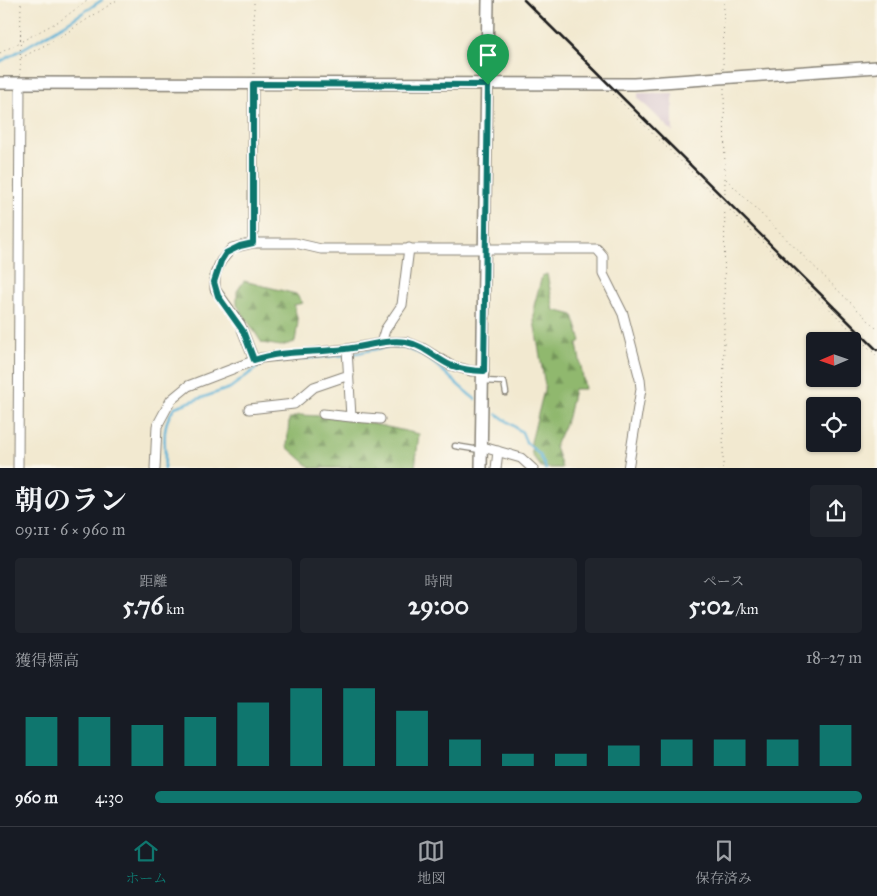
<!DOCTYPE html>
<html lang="ja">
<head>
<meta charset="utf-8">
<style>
  :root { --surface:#171b24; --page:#20242c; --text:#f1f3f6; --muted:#9ea1a6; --line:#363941; --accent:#0f766e }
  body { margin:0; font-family:"IM FELL Great Primer","Noto Serif JP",serif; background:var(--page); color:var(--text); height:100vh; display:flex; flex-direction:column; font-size:19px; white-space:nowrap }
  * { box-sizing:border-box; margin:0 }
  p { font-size:16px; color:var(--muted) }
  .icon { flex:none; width:28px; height:28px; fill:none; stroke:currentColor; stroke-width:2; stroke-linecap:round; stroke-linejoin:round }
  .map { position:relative; height:468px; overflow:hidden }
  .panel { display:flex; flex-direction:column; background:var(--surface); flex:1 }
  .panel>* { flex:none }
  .needle { width:32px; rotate:268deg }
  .tools { position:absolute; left:806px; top:332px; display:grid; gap:10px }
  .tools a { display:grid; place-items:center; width:55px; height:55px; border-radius:5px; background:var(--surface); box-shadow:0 1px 4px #0004; font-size:25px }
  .pin { position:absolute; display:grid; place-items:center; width:42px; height:42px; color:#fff; margin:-51px -21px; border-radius:50% 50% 50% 0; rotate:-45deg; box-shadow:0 0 5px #0007 }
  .pin .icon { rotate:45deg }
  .round { display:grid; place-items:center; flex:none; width:52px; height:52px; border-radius:5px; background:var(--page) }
  .summary { display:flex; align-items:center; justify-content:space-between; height:85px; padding:0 15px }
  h1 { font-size:28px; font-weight:700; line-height:38px }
  .stats { display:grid; grid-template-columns:repeat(3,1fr); gap:8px; height:85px; padding:5px 15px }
  .stats div { display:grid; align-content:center; border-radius:5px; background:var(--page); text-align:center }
  .stats b { font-size:25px; font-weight:700 }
  .stats small { font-size:14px; font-weight:400 }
  .stats p { font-size:14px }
  .chart { height:140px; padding:10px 15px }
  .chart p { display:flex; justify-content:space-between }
  .chart svg { width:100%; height:90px; margin-top:5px; stroke:var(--accent); stroke-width:6 }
  ul { padding:0 15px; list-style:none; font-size:16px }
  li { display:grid; grid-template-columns:80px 60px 1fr; align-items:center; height:38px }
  li i { height:12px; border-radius:6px; background:var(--accent) }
  .dock { display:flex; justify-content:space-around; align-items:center; height:70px; border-top:1px solid var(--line); background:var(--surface); font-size:14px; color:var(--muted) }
  .dock a { display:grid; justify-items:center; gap:2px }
  .dock .current { color:var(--accent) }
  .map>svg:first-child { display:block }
  .industrial { fill:#d1bdc9 }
  .forest { fill:url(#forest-firs); stroke:#566a45 }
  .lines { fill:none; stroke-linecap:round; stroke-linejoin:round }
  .stream { stroke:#59b0d6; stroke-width:2.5 }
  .service-casing { stroke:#878276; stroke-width:7 }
  .minor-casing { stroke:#878276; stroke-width:11 }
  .tertiary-casing { stroke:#878276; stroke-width:14 }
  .path { stroke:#878276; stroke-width:1; stroke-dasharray:1 4; stroke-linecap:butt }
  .service { stroke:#fff; stroke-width:4.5 }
  .minor { stroke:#fff; stroke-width:9 }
  .tertiary { stroke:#fff; stroke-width:11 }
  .rail { stroke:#1c1c1c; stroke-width:2.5 }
  .route-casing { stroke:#fff; stroke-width:10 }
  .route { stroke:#0f766e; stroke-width:6 }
</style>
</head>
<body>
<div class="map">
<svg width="877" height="469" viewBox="0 0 877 469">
  <defs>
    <pattern id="forest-firs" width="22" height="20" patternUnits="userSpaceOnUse" patternTransform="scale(1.25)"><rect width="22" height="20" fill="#90b86e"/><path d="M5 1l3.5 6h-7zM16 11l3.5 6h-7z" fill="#75955a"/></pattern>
  </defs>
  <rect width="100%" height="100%" fill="#fbf7ec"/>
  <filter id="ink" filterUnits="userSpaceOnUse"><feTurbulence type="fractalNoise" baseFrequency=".02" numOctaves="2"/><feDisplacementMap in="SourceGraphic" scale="10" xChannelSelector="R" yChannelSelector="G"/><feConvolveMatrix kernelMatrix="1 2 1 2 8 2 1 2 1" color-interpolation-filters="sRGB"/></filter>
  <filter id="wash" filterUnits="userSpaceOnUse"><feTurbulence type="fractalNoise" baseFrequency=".0096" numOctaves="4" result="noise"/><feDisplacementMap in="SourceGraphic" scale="20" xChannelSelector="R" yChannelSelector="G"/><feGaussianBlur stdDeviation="1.12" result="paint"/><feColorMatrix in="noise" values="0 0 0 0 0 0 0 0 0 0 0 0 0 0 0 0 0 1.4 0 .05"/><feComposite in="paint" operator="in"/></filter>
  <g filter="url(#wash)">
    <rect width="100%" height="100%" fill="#f2e9d0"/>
    <path class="industrial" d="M638,93h35v39l-35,-34z"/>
    <path class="forest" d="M547,274l7,36 19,5 8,26 -4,3 8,45h-11l-6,28 -13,29 7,22h-20l-10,-13 -1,-13 14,-56 -11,-65v-15l8,-30z
      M244,281l52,13 7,9 -9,2 4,17 -3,20 -14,4 -19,-3 -25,-38v-14z
      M299,415l43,2 77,17 -4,34h-104l-24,-21 2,-28z"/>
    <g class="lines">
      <path class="stream" d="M0,62l67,-39 35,-23
        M352,354c13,-2 25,-6 38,-7 38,-1 57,32 85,52
        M277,361l68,-6
        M497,414l25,18 4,10 14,13 6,14
        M164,469c4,-26 -6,-39 11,-62l55,-19 36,-27"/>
    </g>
  </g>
  <g filter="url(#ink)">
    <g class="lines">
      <g class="service-casing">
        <path id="service" d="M484,381l20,1 2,11
          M455,446l25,4"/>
      </g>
      <g class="minor-casing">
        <path id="minor" d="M253,243v-159
          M381,343l4,-13 17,-25 7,-57
          M347,349l4,68 29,2
          M254,360l-14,-36 -25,-35v-15l6,-13 11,-13 21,-5h42l26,6h276l6,7v18l20,40 17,65 1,10 -13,80
          M249,409l45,-5 20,-17 35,-12
          M323,414l28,3
          M483,447l38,11 12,11
          M18,469l2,-386
          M155,469l2,-43 14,-26 17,-14 73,-28 86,-9 42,-7h18l15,6 28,17 21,6h13
          M496,469l2,-18"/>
      </g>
      <g class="tertiary-casing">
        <path id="tertiary" d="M0,83l634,1 243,-17
          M481,469l7,-469"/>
      </g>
      <path class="path" d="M0,53l61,-33 27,-20
        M21,58l39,-21 57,-37
        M723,69l1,-69
        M254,74v-74
        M20,75l1,-75
        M613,94l264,262
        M726,179l151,150
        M723,469l2,-290 -1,-91"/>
      <use href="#service" class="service"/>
      <use href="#minor" class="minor"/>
      <use href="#tertiary" class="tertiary"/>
      <path class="rail" d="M524,0l353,350"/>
    </g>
  </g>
  <g class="lines" filter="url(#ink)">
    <g class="route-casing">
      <path id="route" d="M253,84l235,1 -4,286c-12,0 -23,-2 -34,-6 -15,-7 -27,-20 -44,-23 -21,-3 -41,5 -61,7 -30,4 -63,1 -91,11l-11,-29 -25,-35 -4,-14 7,-21 5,-8 14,-7 13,-3z"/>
    </g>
    <use href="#route" class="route"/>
  </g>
</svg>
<div class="tools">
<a><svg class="needle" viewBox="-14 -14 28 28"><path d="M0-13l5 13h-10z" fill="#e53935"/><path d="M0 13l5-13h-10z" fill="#9ea1a6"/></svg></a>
<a><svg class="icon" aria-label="locate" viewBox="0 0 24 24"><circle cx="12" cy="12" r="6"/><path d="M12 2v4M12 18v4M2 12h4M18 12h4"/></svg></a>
</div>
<div class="pin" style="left:488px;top:85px;background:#1e9e55"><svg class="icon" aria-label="arrive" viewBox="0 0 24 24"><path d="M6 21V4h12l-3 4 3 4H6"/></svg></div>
</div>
<section class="panel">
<div class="summary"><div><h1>朝のラン</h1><p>09:11 · 6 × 960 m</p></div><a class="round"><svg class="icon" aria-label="share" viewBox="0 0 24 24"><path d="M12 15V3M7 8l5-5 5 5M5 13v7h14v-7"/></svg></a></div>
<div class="stats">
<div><p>距離</p><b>5.76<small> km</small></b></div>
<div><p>時間</p><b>29:00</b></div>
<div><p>ペース</p><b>5:02<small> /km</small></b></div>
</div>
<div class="chart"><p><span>獲得標高</span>18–27 m</p>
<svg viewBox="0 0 160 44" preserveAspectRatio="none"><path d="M5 44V20M15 44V20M25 44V24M35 44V20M45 44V13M55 44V6M65 44V6M75 44V17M85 44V31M95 44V38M105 44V38M115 44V34M125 44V31M135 44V31M145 44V31M155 44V24"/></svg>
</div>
<ul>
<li><b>960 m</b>4:30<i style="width:100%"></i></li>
</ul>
</section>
<nav class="dock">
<a class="current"><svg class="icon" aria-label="home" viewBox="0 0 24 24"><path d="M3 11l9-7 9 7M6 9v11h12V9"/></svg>ホーム</a>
<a><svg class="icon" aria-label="map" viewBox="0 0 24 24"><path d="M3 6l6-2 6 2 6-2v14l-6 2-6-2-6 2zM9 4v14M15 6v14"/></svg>地図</a>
<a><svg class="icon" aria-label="saved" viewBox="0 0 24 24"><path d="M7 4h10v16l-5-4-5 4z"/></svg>保存済み</a>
</nav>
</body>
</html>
